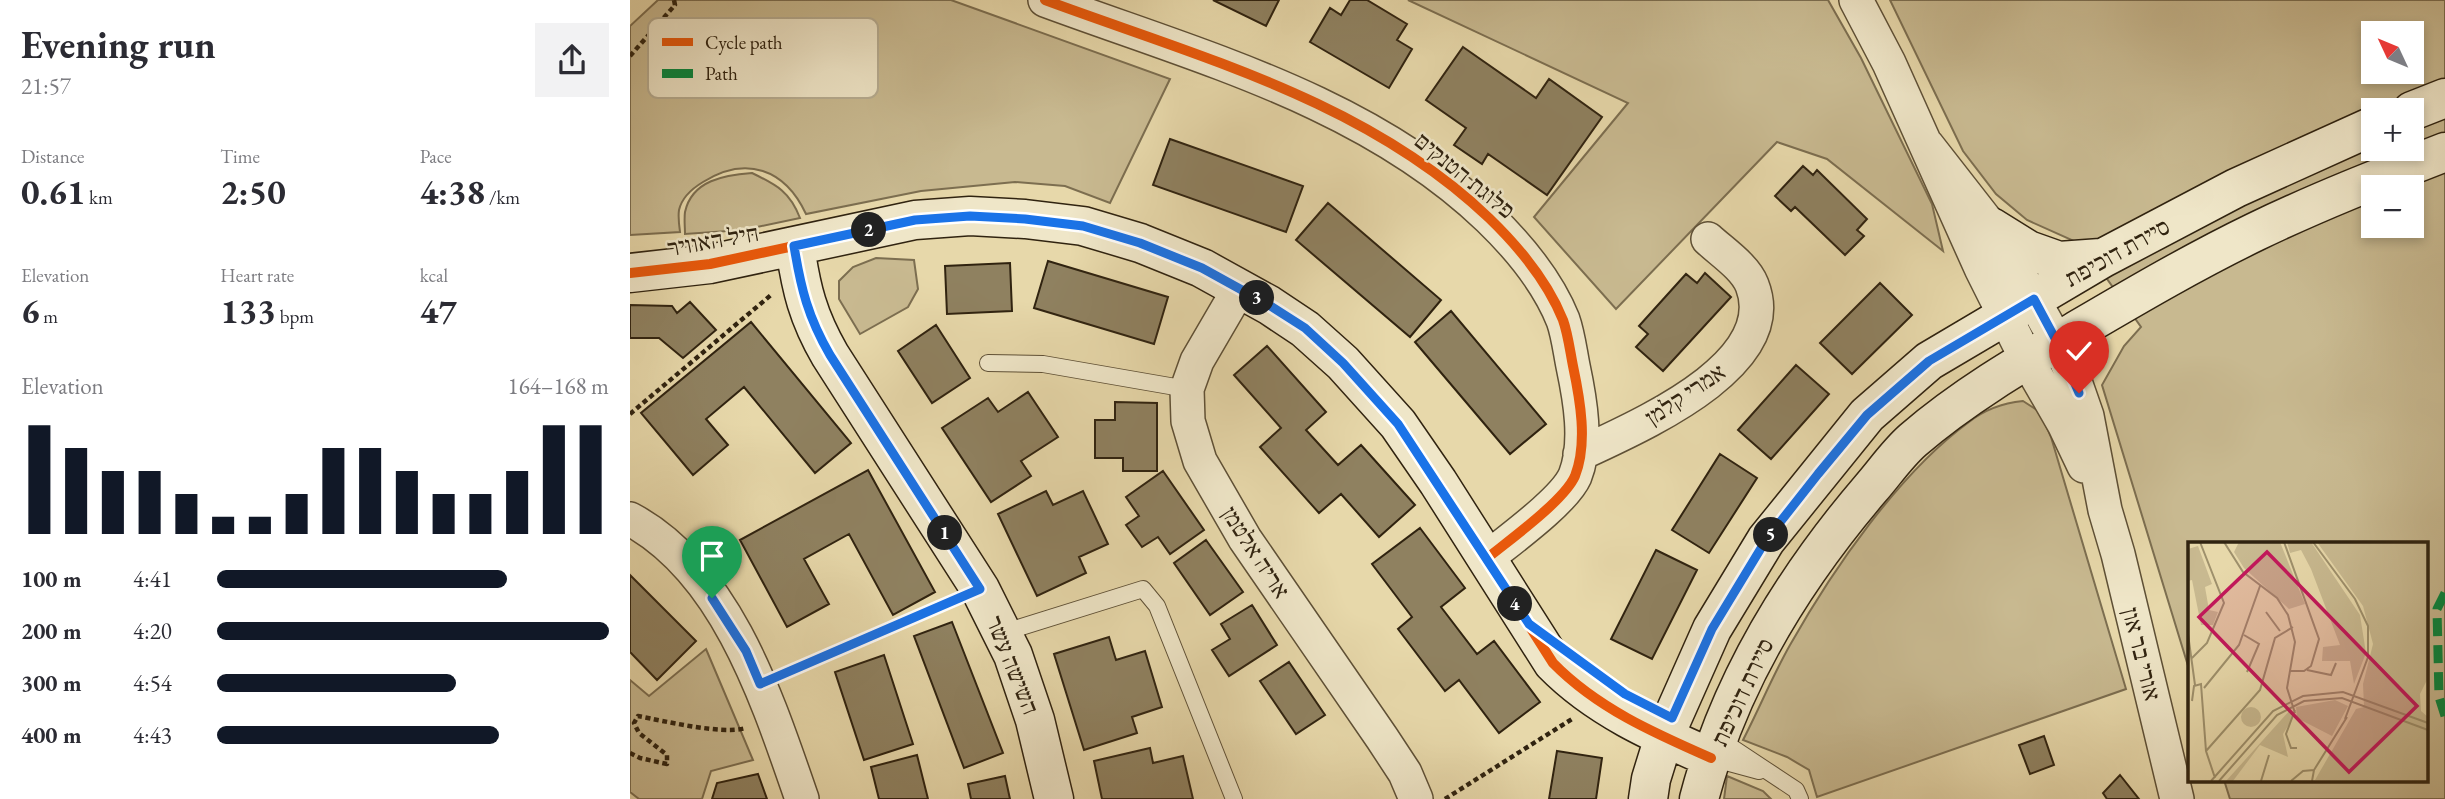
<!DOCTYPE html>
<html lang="en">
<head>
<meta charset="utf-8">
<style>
  :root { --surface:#fff; --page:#f2f2f3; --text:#2b2b33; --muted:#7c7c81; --accent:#111827 }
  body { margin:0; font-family:"EB Garamond","Frank Ruhl Libre",serif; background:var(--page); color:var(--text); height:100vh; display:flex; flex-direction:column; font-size:26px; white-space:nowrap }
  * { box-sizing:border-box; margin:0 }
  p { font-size:23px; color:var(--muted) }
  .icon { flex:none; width:38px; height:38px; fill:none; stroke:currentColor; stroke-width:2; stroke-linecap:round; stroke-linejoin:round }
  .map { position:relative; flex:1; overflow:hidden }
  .details { display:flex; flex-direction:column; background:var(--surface); width:630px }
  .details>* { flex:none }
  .needle { width:46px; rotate:314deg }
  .tools { position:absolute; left:1731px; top:21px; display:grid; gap:14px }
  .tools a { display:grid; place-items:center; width:63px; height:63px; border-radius:0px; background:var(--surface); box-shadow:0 4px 10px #0003; font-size:35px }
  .pin { position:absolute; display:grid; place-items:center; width:60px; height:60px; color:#fff; margin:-72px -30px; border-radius:50% 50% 50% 0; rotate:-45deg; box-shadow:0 0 7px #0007 }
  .pin .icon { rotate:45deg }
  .km { position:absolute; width:35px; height:35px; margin:-18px; border-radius:50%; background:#222; color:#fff; font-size:19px; line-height:35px; text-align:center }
  .round { display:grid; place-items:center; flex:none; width:74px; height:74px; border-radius:0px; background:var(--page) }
  .headline { display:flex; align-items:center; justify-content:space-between; height:119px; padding:0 21px }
  h1 { font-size:38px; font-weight:700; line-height:52px }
  .figures { display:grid; grid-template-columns:repeat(3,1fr); gap:10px; height:119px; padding:7px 21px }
  .figures div { display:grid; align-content:center }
  .figures b { font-size:35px; font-weight:700 }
  .figures small { font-size:19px; font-weight:400 }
  .figures p { font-size:19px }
  .chart { height:196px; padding:14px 21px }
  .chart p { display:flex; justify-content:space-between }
  .chart svg { width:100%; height:126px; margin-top:7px; stroke:var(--accent); stroke-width:6 }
  ul { padding:0 21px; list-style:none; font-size:23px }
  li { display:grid; grid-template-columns:112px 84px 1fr; align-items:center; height:52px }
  li i { height:18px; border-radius:9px; background:var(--accent) }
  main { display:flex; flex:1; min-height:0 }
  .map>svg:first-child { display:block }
  .green { fill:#c8b990; stroke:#7c6e50; stroke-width:2; fill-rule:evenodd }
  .building { fill:#8f8160; stroke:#302310; stroke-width:2 }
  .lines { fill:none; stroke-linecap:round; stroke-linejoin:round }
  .lane-casing { stroke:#5e5036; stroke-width:18 }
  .street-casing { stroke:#5e5036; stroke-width:36 }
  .secondary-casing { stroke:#302310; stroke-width:41 }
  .path { stroke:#302310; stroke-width:4.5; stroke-dasharray:5 3.5; stroke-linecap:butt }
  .lane { stroke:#efe6c8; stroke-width:16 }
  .street { stroke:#efe6c8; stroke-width:33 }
  .secondary { stroke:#efe6c8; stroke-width:38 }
  .quiet { stroke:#00873e; stroke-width:9; stroke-dasharray:18 9; stroke-linecap:butt }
  .cycleway-casing { stroke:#efe6c8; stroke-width:15 }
  .cycleway { stroke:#e8590c; stroke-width:10 }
  .route-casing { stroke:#fff; stroke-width:14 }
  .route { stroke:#1a73e8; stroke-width:9 }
  .labels { text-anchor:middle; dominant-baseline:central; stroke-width:5; stroke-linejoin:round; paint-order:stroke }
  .street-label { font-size:24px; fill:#302310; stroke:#efe6c8 }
  .inset-road { fill:none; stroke:#9e906c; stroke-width:2 }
  .view { fill:#c2185b; fill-opacity:0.15; stroke:#c2185b; stroke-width:3.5 }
  .inset-edge { fill:none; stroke:#302310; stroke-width:3.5 }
  .key { fill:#efe6c8; stroke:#b6ac91; stroke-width:2 }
  .key-label { font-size:19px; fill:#302310 }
</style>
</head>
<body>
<main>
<section class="details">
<div class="headline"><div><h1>Evening run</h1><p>21:57</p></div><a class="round"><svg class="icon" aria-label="share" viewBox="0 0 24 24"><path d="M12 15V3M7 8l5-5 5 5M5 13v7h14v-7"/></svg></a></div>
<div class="figures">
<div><p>Distance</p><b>0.61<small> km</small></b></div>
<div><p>Time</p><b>2:50</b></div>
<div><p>Pace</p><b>4:38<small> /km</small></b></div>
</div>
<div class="figures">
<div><p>Elevation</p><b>6<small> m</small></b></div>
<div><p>Heart rate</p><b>133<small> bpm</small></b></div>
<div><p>kcal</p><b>47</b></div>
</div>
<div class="chart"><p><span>Elevation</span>164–168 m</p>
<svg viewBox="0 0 160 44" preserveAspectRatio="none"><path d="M5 44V6M15 44V14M25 44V22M35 44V22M45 44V30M55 44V38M65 44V38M75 44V30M85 44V14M95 44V14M105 44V22M115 44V30M125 44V30M135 44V22M145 44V6M155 44V6"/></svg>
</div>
<ul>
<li><b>100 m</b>4:41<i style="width:74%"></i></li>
<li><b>200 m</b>4:20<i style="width:100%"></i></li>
<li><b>300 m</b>4:54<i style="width:61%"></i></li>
<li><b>400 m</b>4:43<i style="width:72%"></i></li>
</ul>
</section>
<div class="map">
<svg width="1815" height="799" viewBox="0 0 1815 799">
  <rect width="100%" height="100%" fill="#e7d8aa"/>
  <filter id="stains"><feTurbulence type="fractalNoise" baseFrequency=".00286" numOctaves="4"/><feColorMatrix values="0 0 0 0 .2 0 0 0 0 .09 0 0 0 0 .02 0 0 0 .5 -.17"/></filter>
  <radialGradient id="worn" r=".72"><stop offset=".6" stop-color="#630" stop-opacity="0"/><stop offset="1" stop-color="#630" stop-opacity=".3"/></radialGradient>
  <path class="green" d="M28,0h293l219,79 -60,124 -45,-17 -50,-4 -94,9 -115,23c-21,-45 -60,-59 -103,-32 -10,6 -21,15 -24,28 -1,7 0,15 1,22l-50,3v-209z
    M778,0h420l33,58 71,146 11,47 -116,-92 -50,-17 -161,167 -82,-92 94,-114z
    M1260,0h555v799h-215l-6,-19h202v-236h-236l-1,125 -87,-284 22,-39 17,-19 -58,-82 -56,-25 -31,-26 -33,-43zM1743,33h39v39h-39zM1743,110h39v39h-39zM1743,187h39v39h-39z
    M122,173c25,12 38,19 48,45l-57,12 -58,4c0,-7 -1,-15 0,-22 7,-32 40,-37 67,-39z
    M246,258l38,2 4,29 -10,18 -48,27 -21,-35v-18l14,-14z
    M1393,401l17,11 11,25 75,252 -309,108 -8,-27 -22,-13 -44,-17c16,-31 30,-65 47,-95 43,-76 109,-172 179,-223 15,-12 35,-19 54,-21z
    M76,649l47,111 -42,11 -9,28h-63l-9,-7v-112l19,16z
    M1097,776l36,15 8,8h-47z"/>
  <path class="building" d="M583,0h66l-13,26z
    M720,0h17l40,24 -10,16 15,9 -23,39 -79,-46 20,-34 11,7z
    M833,47l73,51 13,-19 53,38 -55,78 -59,-41 -6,10 -28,-19 12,-17 -40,-28z
    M540,139l133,47 -17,46 -133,-47z
    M1173,166l10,9 4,-5 50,49 -10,11 7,6 -19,19 -50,-48 -4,4 -16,-15z
    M698,203l113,97 -31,37 -114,-97z
    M418,261l120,36 -14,47 -120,-36z
    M380,263l2,48 -65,3 -2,-48z
    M1075,273l26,24 -68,74 -27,-24 12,-13 -9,-8 47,-52 11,9z
    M1250,283l32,32 -60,59 -32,-31z
    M60,302l26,28 -33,28 -24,-20h-29v-33l42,1 5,7z
    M821,311l95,113 -36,30 -95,-112z
    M121,322l100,121 -36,30 -71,-86 -38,32 22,26 -35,30 -52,-62z
    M306,325l34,53 -38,25 -34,-52z
    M637,346l59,66 -20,18 32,35 23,-20 54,60 -36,32 -38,-43 -22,19 -59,-66 21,-19 -47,-53z
    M1166,365l33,29 -58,65 -33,-29z
    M398,392l30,45 -37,24 10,15 -40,26 -49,-74 46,-30 10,14z
    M485,402l42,1v68h-34v-13h-28v-38h20z
    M1090,454l37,24 -48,75 -37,-23z
    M238,470l67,122 -42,23 -44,-81 -45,25 25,45 -42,23 -47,-87z
    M533,471l41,59 -34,24 -12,-17 -16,10 -16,-22 13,-9 -13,-19z
    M416,491l7,14 30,-14 25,53 -29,13 7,16 -49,23 -39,-82z
    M790,528l45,60 -24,19 36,47 17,-13 46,61 -41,31 -40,-53 -14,11 -47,-62 14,-12 -40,-53z
    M576,540l37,52 -33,23 -36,-52z
    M1026,550l41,20 -45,89 -41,-20z
    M0,575l66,66 -39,39 -27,-28z
    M622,605l25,40 -48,31 -17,-26 18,-11 -9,-15z
    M322,622l51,131 -39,15 -50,-132z
    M479,637l7,23 29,-9 17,56 -30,10 5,16 -53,17 -30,-96z
    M254,655l29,89 -49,16 -29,-88z
    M659,662l36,53 -29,19 -36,-53z
    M1414,736l10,29 -24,9 -11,-29z
    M520,748l3,15 30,-7 10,43h-91l-8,-38z
    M927,751l45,7 -6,41h-47z
    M287,755l11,44h-49l-8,-32z
    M128,774l9,25h-55l5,-16z
    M1490,775l19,24h-32l-4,-6z
    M375,776l5,23h-39l-3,-15z"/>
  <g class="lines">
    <g class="lane-casing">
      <path id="lane" d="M358,363l55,1 144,25
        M372,633l141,-44 14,17 77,193
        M1089,739l77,51 4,9
        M1081,758l48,13"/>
    </g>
    <g class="street-casing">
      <path id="street" d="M415,0c154,57 322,101 444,218 30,29 58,62 74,102 5,14 7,31 10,46 7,33 15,77 2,110 -11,25 -67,65 -89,83
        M1226,0l33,63 92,205 46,92 37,64 20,42
        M1297,145l64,82 14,22 52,93 15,31 15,43 18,94 13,44 59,245
        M609,289l-42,72 -10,28 1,32 12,40 45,78 137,199 23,35 11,26
        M950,454c54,-26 204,-88 172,-169 -7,-18 -30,-33 -44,-46
        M0,519c97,52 138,182 172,280"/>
    </g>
    <g class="secondary-casing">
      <path id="secondary" d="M1782,111l33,-13
        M1361,227l37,23 31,11 42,-3
        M165,246c6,43 13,71 35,109l150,234 33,66 22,65 19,79
        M0,273l80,-9 205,-44 55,-4 55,3 58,7 57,17 62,25 67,37 36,24 38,34 55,61 40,58 115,181c44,45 101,70 158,95
        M1018,799l3,-20 13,-42 48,-108 54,-89 101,-125 62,-54 174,-103 133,-70 137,-62
        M1069,799c30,-115 95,-221 172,-311 14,-16 26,-34 42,-48 51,-44 108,-77 166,-111 58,-34 116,-68 176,-97 62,-30 126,-55 190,-80"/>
    </g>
    <path class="path" d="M0,56l45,-51 -1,-5
      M0,414l141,-119
      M156,672l166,-71
      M0,753l10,5 27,6v-9l-28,-22 -5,-10 4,-7c26,5 84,19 108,12
      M815,799l127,-80"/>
    <use href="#lane" class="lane"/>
    <use href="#street" class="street"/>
    <use href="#secondary" class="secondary"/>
    <path class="quiet" d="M1815,593l-8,16 2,88 6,19"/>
    <g class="cycleway-casing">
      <path id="cycleway" d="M415,0c154,57 322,101 444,218 30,29 58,62 74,102 5,14 7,31 10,46 7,33 15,77 2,110 -11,25 -67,65 -89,83
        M0,273l80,-9 205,-44 55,-4 55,3 58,7 57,17 62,25 67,37 36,24 38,34 55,61 40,58 115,181c44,45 101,70 158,95"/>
    </g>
    <use href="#cycleway" class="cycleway"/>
  </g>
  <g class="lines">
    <g class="route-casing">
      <path id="route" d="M82,598l34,53 14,33 220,-95 -150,-234c-22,-38 -29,-66 -36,-109l121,-26 55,-4 55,3 58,7 57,17 62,25 67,37 36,23 38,35 55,61 131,200 96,70 47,24 40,-89 54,-89 52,-66 49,-59 62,-54 105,-62 23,43 22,51"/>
    </g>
    <use href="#route" class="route"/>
  </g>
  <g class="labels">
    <g class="street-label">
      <text transform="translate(835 175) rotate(39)">פלוגת הטנקים</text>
      <text transform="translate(83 240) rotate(-10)">חיל האוויר</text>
      <text transform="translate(1487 252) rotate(-29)">סיירת דוכיפת</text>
      <text transform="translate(1055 394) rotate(-34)">אמרי קלמן</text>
      <text transform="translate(626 552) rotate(57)">אריה אלטמן</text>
      <text transform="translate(1512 654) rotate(76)">אורי בר און</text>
      <text transform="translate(383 665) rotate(68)">השישה עשר</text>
      <text transform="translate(1112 692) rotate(-65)">סיירת דוכיפת</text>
    </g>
  </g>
  <g transform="translate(1558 542)">
    <rect width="240" height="240" fill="#e7d8aa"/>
    <path d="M51,0h41l25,62 -16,5 -45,-41 -10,-16zM99,0h24l49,73 6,38 -12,31 -4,-23h-28l1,-14 17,-2 -29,-76 -10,-19 -11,3zM129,0h111v136l-8,16 1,17 7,6v64l-113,-1 41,-71 8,-2 -1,-23 10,-40 -10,-38zM10,4l14,38 -7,3 4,23 9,2 -5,13h-12l-9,-45 -4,1v-32zM147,158l13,6 -16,30 -35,-18 -1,-11zM53 175a10 10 0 1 1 20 0a10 10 0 1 1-20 0ZM103,167l2,9 -10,16 5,23 -28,-12 -27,36h-7z" fill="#c8b990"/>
    <path class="inset-road" d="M36,0l19,30 34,26 11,17 7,27 -8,46 8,25M96,0l35,97 -8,27 -7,5h-14M125,0l42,57 13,27v31l-23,62M78,70l14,19M0,92l7,51M56,93l15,9 -12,28M4,116l15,-15 17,-40 -24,-61M119,128l24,5 5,-12M16,146l35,-43 21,-59M4,159l2,-15 7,-2 5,67 9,27M107,168l-9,24 5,14h6M18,209l54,-61 15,-52 18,-11M23,239l62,-70 30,-15 40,-4 85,31M31,239l58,-66 27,-14 38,-3 86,32M73,239l8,-26M103,239l12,-10 11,-1M124,239l2,-11 33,-53"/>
    <path class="view" d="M79,10l150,154 -68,66 -150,-155z"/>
    <rect width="240" height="240" class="inset-edge"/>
  </g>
  <rect x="18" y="18" width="230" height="80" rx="10" class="key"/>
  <rect x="32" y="38" width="31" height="8" fill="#e8590c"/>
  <rect x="32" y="69" width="31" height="9" fill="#00873e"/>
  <g class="key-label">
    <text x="75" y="49">Cycle path</text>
    <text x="75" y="80">Path</text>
  </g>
  <rect width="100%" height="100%" filter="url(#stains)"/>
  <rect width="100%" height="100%" fill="url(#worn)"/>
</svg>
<div class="tools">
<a><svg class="needle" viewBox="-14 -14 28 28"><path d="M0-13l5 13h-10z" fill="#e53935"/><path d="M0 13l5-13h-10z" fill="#7c7c81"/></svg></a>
<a>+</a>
<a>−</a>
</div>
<div class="pin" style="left:82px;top:598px;background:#1e9e55"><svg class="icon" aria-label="arrive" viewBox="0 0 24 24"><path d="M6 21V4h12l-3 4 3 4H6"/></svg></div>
<div class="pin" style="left:1449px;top:393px;background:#d93025"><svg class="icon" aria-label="check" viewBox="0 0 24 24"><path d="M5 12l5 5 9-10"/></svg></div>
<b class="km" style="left:315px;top:533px">1</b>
<b class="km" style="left:239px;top:230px">2</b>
<b class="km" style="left:627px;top:298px">3</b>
<b class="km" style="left:885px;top:604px">4</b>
<b class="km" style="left:1141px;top:535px">5</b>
</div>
</main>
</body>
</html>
